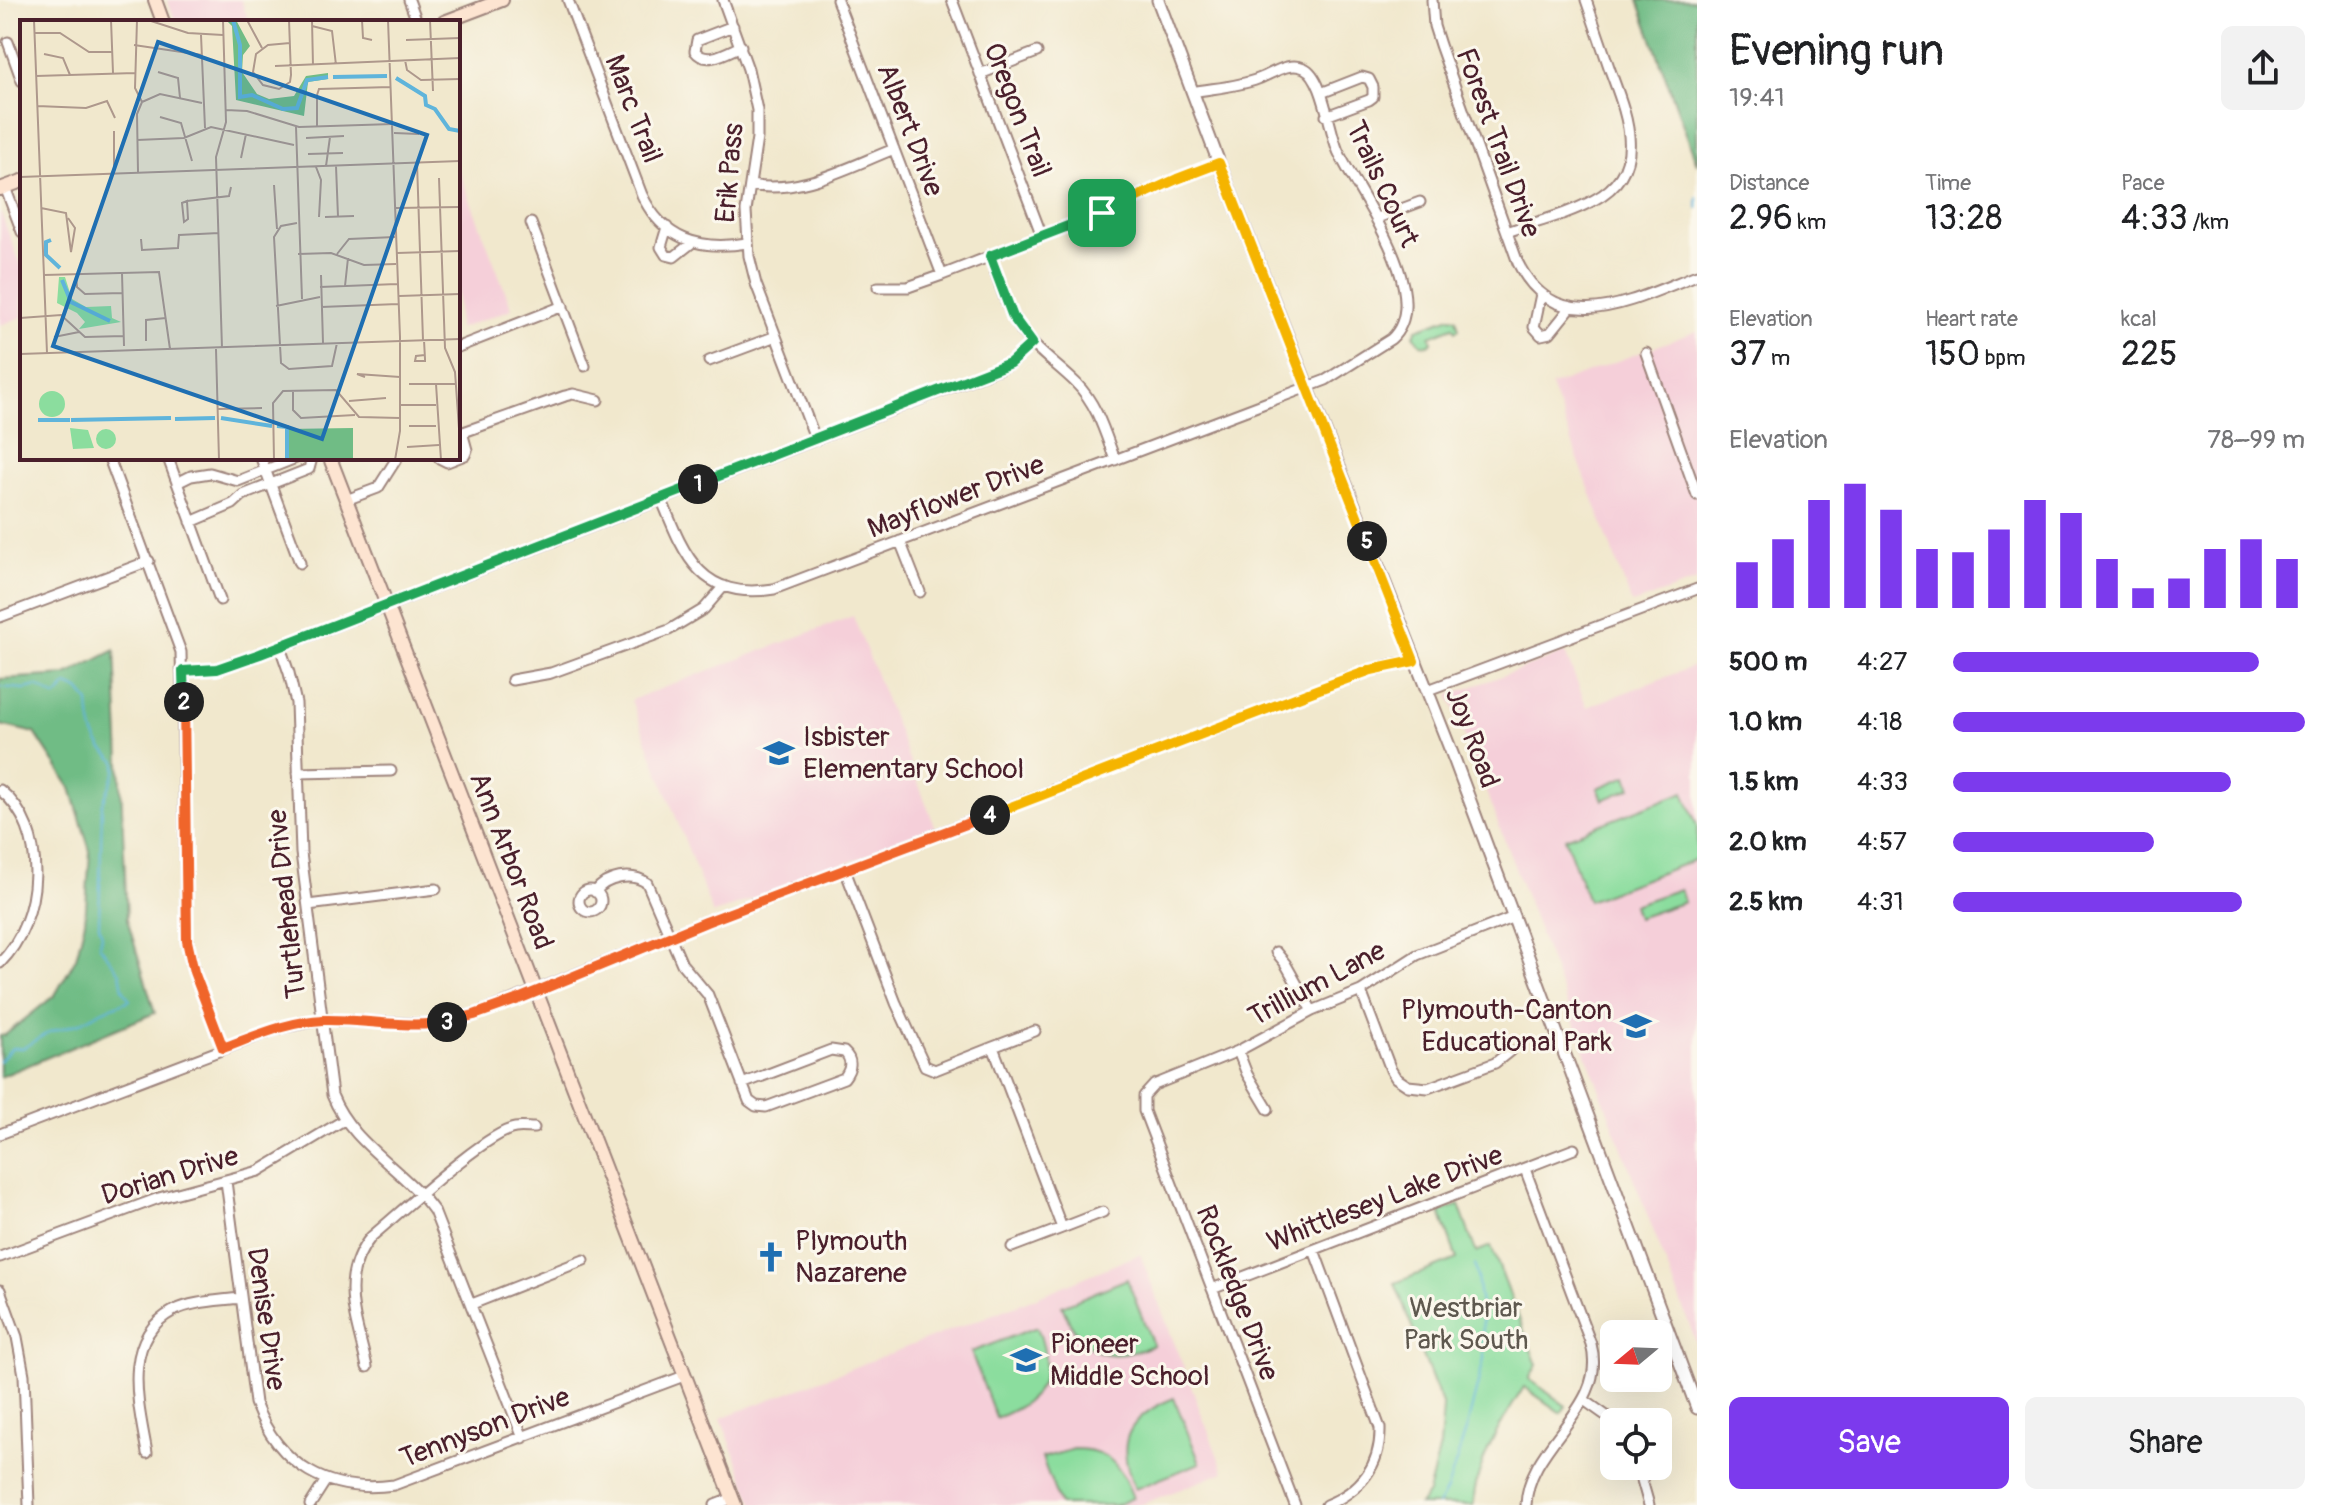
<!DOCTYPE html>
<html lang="en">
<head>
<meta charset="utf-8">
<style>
  :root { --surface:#fff; --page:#f2f2f2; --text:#202124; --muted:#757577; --accent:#7c3aed }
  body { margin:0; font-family:Pangolin,sans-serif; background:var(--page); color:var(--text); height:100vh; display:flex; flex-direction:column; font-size:30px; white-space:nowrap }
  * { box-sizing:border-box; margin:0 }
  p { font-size:26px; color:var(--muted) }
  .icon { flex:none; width:44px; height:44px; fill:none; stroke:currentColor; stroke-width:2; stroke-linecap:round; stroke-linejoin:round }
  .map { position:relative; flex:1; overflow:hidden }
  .details { display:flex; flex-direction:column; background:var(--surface); width:640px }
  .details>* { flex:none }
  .needle { width:52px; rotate:251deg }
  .buttons { position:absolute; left:1600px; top:1320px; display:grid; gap:16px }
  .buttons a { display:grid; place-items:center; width:72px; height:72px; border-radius:12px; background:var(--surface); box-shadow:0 8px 32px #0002; font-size:40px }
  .pin { position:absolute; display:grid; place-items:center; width:68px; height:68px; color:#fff; margin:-34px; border-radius:16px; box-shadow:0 4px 12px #0006 }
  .km { position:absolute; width:40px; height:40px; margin:-20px; border-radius:50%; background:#222; color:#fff; font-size:22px; line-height:40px; text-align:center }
  .round { display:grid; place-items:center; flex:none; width:84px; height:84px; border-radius:12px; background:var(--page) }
  .headline { display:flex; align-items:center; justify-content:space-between; height:136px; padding:0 32px }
  h1 { font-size:44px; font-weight:600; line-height:60px }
  .figures { display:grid; grid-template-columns:repeat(3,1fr); gap:12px; height:136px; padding:8px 32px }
  .figures div { display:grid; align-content:center }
  .figures b { font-size:34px; font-weight:600 }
  .figures small { font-size:22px; font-weight:400 }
  .figures p { font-size:22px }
  .chart { height:224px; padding:16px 32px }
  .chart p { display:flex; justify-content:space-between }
  .chart svg { width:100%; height:144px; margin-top:8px; stroke:var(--accent); stroke-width:6 }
  .button { display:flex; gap:16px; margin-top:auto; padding:16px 32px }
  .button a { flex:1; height:92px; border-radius:12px; background:var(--accent); color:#fff; font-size:32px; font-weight:600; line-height:92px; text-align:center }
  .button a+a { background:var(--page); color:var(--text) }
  ul { padding:0 32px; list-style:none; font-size:26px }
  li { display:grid; grid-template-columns:128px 96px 1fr; align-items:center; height:60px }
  li i { height:20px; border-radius:10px; background:var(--accent) }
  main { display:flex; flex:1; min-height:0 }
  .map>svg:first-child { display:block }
  .built { fill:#f5cfd9 }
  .green { fill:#8bdd9e; stroke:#6a7e64; stroke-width:2 }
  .forest { fill:#70bc85; stroke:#5d6e58; stroke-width:2 }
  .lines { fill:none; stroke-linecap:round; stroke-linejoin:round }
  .stream { stroke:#5fb4db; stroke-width:2 }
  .minor-casing { stroke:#9e847c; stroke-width:13 }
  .tertiary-casing { stroke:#9e847c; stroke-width:15 }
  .secondary-casing { stroke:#9e847c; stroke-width:16 }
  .minor { stroke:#fff; stroke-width:9 }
  .tertiary { stroke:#fff; stroke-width:11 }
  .secondary { stroke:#fde4d1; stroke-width:12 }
  .split-1-casing { stroke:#fff; stroke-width:16 }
  .split-2-casing { stroke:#fff; stroke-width:16 }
  .split-3-casing { stroke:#fff; stroke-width:16 }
  .split-4-casing { stroke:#fff; stroke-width:16 }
  .split-5-casing { stroke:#fff; stroke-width:16 }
  .split-6-casing { stroke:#fff; stroke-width:16 }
  .split-1 { stroke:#22a559; stroke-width:10 }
  .split-2 { stroke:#22a559; stroke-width:10 }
  .split-3 { stroke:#f0652b; stroke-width:10 }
  .split-4 { stroke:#f0652b; stroke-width:10 }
  .split-5 { stroke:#f5b400; stroke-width:10 }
  .split-6 { stroke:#f5b400; stroke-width:10 }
  .labels { text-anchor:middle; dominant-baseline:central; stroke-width:6; stroke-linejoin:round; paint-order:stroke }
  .street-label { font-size:28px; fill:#4a1f2b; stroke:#fbf7ec }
  .poi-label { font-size:28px; fill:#4a1f2b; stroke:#fbf7ec; text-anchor:start }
  .park-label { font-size:28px; fill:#5e584e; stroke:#fbf7ec }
  .inset-river { fill:none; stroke:#5fb4db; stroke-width:4 }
  .inset-road { fill:none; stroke:#ae988c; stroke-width:2 }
  .view { fill:#1f6fb2; fill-opacity:0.15; stroke:#1f6fb2; stroke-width:4 }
  .inset-edge { fill:none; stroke:#4a1f2b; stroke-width:4 }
</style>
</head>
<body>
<main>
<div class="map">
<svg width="1697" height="1505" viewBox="0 0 1697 1505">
  <rect width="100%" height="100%" fill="#fbf7ec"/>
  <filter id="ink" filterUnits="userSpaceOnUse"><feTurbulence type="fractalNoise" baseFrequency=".0125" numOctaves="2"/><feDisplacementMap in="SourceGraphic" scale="16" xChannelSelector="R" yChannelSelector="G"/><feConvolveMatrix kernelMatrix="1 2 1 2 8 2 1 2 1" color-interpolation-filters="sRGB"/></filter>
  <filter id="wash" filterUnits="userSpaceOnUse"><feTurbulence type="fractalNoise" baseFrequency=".006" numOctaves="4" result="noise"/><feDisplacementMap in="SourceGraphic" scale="32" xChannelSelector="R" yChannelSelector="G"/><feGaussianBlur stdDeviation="1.8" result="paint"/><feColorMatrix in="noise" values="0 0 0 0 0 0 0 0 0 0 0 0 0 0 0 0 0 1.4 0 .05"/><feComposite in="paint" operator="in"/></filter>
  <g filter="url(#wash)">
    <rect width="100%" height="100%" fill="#f1e8cd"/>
    <path class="built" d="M167,0h74l8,22h-73z
      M458,168l54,141 -54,20z
      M0,211l22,57v49l-22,8z
      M1697,331v250l-65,23 -81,-218z
      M853,616l83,213 -223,85 -82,-214z
      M1565,653l22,54 110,-42v680l-248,-650z
      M1140,1254l84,218 -84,33h-386l-33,-87 301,-115z"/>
    <path class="green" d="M1450,317l6,1 3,11 -3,2 -3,-4 -23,9 2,6 -3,3 -8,-1 -7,-9 3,-6z
      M1627,776l4,12 -28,12 -5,-12z
      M1684,792l13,34v33l-109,42 -23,-63z
      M1680,889l4,13 -47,16 -4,-13z
      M1459,1205l17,47 15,-6 46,119 -8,14 37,27 -5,7 -37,-26c-23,36 -48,74 -51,118h-54l9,-12 12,-46 3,-40 -48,-124 62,-24 -17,-47z
      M1127,1279l26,66c-48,21 -72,7 -91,-39z
      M1037,1327c19,48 6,73 -41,91l-25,-66z
      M1174,1398l26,65 -65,26c-21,-47 -8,-72 39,-91z
      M1074,1449c36,0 47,18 59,49l-17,7h-56l-18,-47z"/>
    <path class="forest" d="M1638,0h59v164z
      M115,650l12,269 28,94 -155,64v-41l5,-1 50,-40 21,-37 9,-37 5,-70 -19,-63 -36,-55 -35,-8v-46l67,-4z"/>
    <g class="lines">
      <path class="stream" d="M1697,198v10
        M0,687l25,2 12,-3 19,11 11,-12 12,5 10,12c1,26 4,42 27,59v9l-14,35 -3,120 3,10 -3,10 21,28 3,16 7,11 -29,11 -21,12 -31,9 -26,16h-11l-12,13
        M1438,1505l9,-15 20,-63 17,-68 -2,-47 -7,-48"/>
    </g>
  </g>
  <g filter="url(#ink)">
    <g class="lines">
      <g class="minor-casing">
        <path id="minor" d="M409,0l8,22
          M568,0l74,195c21,45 58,56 105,48
          M723,0l25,69 9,41v28l-11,73 3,45 7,28 59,154
          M837,0l105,275
          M952,0l90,236
          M1432,0l2,26 6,19 78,218c40,80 118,35 179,12
          M733,26l-36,14 -2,11c11,15 32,1 46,-5
          M8,42l14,39
          M980,74l57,-22
          M1321,93l41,-16 7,2 4,8v10l-4,3 -43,16
          M750,185c50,10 98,-18 144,-36
          M5,187l17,45
          M1377,218l43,-16
          M531,223l54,143
          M667,227l-6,20 5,8 8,2 19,-15
          M1507,232c28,-10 60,-17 87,-32 56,-30 33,-84 16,-130 -8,-24 -16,-47 -24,-70
          M990,256c9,26 16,52 32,75 14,20 36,34 54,52 21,21 29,50 39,77
          M878,287h30l34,-12 160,-62 75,-34 42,-16
          M1541,294l-7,33 7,8 9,-2 21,-26
          M458,347l105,-41
          M1646,353l51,142
          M709,361l67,-25
          M458,434l107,-38 8,-2 25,6
          M109,458l72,194 6,289 7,31 29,76
          M168,458l52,142
          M261,458l39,105
          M439,458l8,4 18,-7 2,-5 -5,-18
          M177,483l14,-7 19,-3 28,8 58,-23
          M661,498c23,57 39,103 113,91l552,-209 65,-41c46,-42 -33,-145 -53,-188 -9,-21 -15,-75 -34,-83 -16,-7 -32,6 -46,11 -21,8 -45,9 -66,13
          M346,500l32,-12 19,-30
          M191,522l42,-18 10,-9 66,-26 3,-11
          M900,541l20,51
          M0,617l149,-56
          M280,647l9,26 7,30 5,150 31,242c20,50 71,73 102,116l89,227
          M183,671l34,-2 63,-22 718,-278 12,-6 22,-20
          M512,680l39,-7 118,-43 35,-21 20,-23
          M1428,690l269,-101
          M298,773l93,-2
          M0,790c50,39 43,131 0,173
          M845,870l51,133 29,63 10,4 58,-23 69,181 -50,19
          M579 901a11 11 0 1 1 22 0a11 11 0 1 1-22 0Z
          M595,892c11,-15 37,-20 52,-9l35,81 26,31 41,106 7,5 10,1 78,-29c7,-9 9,-18 0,-26l-13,-2 -89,34
          M308,905l128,-16
          M1276,952l9,11 27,48
          M1361,991l30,79 5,8 12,8 20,2 67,-25 15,-12
          M993,1047l42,-16
          M1238,1051l9,23 21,35
          M0,1134l279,-106 42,-8 103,4 50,-9 232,-93 613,-233 52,-19 43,-9
          M1525,1169l66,175c18,65 -63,98 -65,161
          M226,1181l29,222c24,63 73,91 139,82l290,-109
          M1062,1228l41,-16
          M1314,1250l66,178c1,38 -20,63 -54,77
          M0,1257l159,-59 100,-27 85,-51
          M1212,1289l362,-140
          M0,1290l17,47 7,38 5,130
          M472,1304l112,-44
          M367,1367c-10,-46 -30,-89 4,-130 28,-23 114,-104 144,-109 6,-1 13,0 19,0
          M1584,1400l31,22
          M147,1453c-8,-47 -27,-114 26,-142 20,-10 45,-10 67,-13
          M1638,1466l11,39
          M310,1505l16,-25
          M715,1505l18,-7
          M1295,1505l-151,-394v-15l10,-11 84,-34 74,-40 49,-20 56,-36 97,-38"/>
      </g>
      <g class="tertiary-casing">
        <path id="tertiary" d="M1158,0l61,163 236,598 242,647"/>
      </g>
      <g class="secondary-casing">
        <path id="secondary" d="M155,0l8,22
          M444,22l58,-22
          M0,189l22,-8
          M330,458l405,1047"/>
      </g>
      <use href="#minor" class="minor"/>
      <use href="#tertiary" class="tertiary"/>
      <use href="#secondary" class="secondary"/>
    </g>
  </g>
  <g class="lines" filter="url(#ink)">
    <g class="split-1-casing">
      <path id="split-1" d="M698,484l312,-121 22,-20 -19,-26 -23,-61 112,-43"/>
    </g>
    <g class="split-2-casing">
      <path id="split-2" d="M184,702l-1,-31 34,-2 43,-15 438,-170"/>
    </g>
    <g class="split-3-casing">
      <path id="split-3" d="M184,702l3,239 7,31 29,76c33,-12 66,-27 101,-28 41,-1 83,9 123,2"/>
    </g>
    <g class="split-4-casing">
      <path id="split-4" d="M447,1022l27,-7 42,-15 190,-78 284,-107"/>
    </g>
    <g class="split-5-casing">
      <path id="split-5" d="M990,815l329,-126 52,-19 43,-9 -47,-120"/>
    </g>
    <g class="split-6-casing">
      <path id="split-6" d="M1102,213l75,-34 42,-16 148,378"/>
    </g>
    <use href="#split-1" class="split-1"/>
    <use href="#split-2" class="split-2"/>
    <use href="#split-3" class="split-3"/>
    <use href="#split-4" class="split-4"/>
    <use href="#split-5" class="split-5"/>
    <use href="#split-6" class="split-6"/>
  </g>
  <defs>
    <g id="school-bare" transform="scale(2.4)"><path d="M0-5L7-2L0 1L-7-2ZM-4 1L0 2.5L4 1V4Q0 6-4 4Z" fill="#1f6fb2" stroke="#fbf7ec" stroke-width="2.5" paint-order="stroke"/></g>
    <g id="church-bare" transform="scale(2.4)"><path d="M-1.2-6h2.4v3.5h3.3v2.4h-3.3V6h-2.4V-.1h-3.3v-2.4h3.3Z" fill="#1f6fb2" stroke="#fbf7ec" stroke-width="2.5" paint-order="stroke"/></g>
  </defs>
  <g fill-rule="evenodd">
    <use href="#school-bare" x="779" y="753"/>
    <use href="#school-bare" x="1636" y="1026"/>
    <use href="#church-bare" x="771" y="1257"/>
    <use href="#school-bare" x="1026" y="1360"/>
  </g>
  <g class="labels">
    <g class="street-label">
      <text transform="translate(633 109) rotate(69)">Marc Trail</text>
      <text transform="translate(1017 110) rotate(69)">Oregon Trail</text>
      <text transform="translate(910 130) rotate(69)">Albert Drive</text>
      <text transform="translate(1498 143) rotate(70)">Forest Trail Drive</text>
      <text transform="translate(730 173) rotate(-85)">Erik Pass</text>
      <text transform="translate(1382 184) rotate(65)">Trails Court</text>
      <text transform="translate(956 497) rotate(-21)">Mayflower Drive</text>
      <text transform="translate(1472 738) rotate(69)">Joy Road</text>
      <text transform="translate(511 861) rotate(69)">Ann Arbor Road</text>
      <text transform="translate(287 904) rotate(-96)">Turtlehead Drive</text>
      <text transform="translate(1317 984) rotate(-28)">Trillium Lane</text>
      <text transform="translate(170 1176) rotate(-17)">Dorian Drive</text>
      <text transform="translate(1385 1199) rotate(-21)">Whittlesey Lake Drive</text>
      <text transform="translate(1237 1293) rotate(69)">Rockledge Drive</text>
      <text transform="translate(266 1319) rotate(82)">Denise Drive</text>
      <text transform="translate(485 1428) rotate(-21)">Tennyson Drive</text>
    </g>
    <g class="poi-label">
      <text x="803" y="737">Isbister<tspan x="803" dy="32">Elementary School</tspan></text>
      <text x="1612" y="1010" text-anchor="end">Plymouth-Canton<tspan x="1612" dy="32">Educational Park</tspan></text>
      <text x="795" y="1241">Plymouth<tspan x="795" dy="32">Nazarene</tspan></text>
      <text x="1050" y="1344">Pioneer<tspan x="1050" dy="32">Middle School</tspan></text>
    </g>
    <g class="park-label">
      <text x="1466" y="1308">Westbriar<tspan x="1466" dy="32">Park South</tspan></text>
    </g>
  </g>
  <g transform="translate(20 20)">
    <rect width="440" height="440" fill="#f1e8cd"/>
    <path d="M39,257h6l7,22 14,8 25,-1 1,12 9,4 -42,7 6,-7 -8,-9 -20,-10zM19 384a13 13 0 1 1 26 0a13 13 0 1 1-26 0ZM50,408l18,2 6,18 -21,1zM76 419a10 10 0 1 1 20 0a10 10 0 1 1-20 0Z" fill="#8bdd9e"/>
    <path d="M206,0h10l14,26 -7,9 -1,17 15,22 12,5 25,-3 12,-20 22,-3v6l-20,3 -4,34 -68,-16 -4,-74zM333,408v32h-68v-31z" fill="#70bc85"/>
    <path class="inset-river" d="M213,0l7,25v52l12,-2 31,14 14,-1 10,-28 21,-3M313,57l54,-1M376,58l29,18 1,9 9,4 14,20 11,2M31,220l-5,2v13l14,13M42,260l9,22 39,19M201,398l51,8M155,399l40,-1M18,400h32M51,400l100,-2M257,406l10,1v33"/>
    <path class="inset-road" d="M14,0l13,333M91,0l2,53M117,0l-2,68 7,14M128,0l40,13 35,2M227,0l15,28M269,0l2,55 -1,7 -11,7 -16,-4 -10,-13 3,-18 12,-9 22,-2M292,0l1,46M342,0l1,18 9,2M368,0l12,317v94l-5,29M410,0l3,71M292,6l20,5 4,34M15,13h25l29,19h23M181,15l4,93M386,20l54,-2M114,25l68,10M24,34l19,4 7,17M385,40l2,10 14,10 39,-1M255,46l185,-8M138,52l20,6 2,20M16,56l99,-3M297,75l2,-6 72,-2M297,75v32M122,82l18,-8 42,9M17,86l49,2 21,-7 8,17M206,90l21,1 52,16 94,-3M140,97l21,6 11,38M276,107l6,172M374,113l25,1M286,118l38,-2M117,120l47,-2 27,-11 83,18M288,134l35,-1M221,138l5,-24M397,143l6,177M306,146l4,-29M316,146l2,51M296,147l5,13 -2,37M118,152l-1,-58 5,-12M94,153v-42M0,157l440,-16M419,158l6,170 10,24 5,71M254,165l3,44M167,181l42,-5 2,-9M167,181l1,18 -4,3 -2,-19zM21,188l25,5 5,39 4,-24 -7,-10M376,188l64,-1M305,197l29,-1M277,203l-16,3 -7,11 7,126 8,6 43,-3 5,-23M121,219l1,11 36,-2 1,-13 40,-2M377,233l63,-2M278,234l33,-1 33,12 32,-1M317,234l12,-15 46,-2M102,253l2,73M56,254l1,13 8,7 37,-1M24,255l115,-3 11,77M301,255l2,68M325,266l3,-28M300,267l77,-3M379,276l61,-2M256,286l44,-9M301,287l77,-3M0,298l41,-3 24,22 39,-1M34,317l25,-5M404,320l1,19v2h-10l1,-5 9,-1M126,321v-21l20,-2M202,328l-6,-191 10,-35 -3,-102M196,329l3,111M0,334l440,-15M345,357l-8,-3 43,3M389,364h47M416,364l5,76M273,371v19l8,8 54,-3M329,381l37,-3M380,385h36M197,389l45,-1M389,406h27M387,427l32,-2M254,440l-1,-57 10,-12 53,-1 23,27 41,1"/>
    <path class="view" d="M138,22l269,93 -105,304 -269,-93z"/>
    <rect width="440" height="440" class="inset-edge"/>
  </g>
</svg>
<div class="buttons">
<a><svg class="needle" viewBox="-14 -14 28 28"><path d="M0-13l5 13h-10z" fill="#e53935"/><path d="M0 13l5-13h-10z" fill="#757577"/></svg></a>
<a><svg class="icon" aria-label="locate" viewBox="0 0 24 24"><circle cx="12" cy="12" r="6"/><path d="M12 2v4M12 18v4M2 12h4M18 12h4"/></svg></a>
</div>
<div class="pin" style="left:1102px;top:213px;background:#1e9e55"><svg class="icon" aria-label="arrive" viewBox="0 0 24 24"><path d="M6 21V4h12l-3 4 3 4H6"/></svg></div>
<b class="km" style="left:698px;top:484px">1</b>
<b class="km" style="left:184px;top:702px">2</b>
<b class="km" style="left:447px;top:1022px">3</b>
<b class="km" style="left:990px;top:815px">4</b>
<b class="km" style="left:1367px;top:541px">5</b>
</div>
<section class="details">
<div class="headline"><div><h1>Evening run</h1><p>19:41</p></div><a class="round"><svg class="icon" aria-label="share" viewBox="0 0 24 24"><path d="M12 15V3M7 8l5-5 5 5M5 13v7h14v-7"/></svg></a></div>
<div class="figures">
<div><p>Distance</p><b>2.96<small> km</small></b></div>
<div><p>Time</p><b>13:28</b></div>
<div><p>Pace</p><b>4:33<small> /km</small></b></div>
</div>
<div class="figures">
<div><p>Elevation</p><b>37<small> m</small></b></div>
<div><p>Heart rate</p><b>150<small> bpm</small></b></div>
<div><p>kcal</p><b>225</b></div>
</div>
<div class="chart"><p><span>Elevation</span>78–99 m</p>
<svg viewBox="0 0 160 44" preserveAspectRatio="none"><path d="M5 44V30M15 44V23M25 44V11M35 44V6M45 44V14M55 44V26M65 44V27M75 44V20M85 44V11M95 44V15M105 44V29M115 44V38M125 44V35M135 44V26M145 44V23M155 44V29"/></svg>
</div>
<ul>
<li><b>500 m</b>4:27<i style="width:87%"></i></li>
<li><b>1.0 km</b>4:18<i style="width:100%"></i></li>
<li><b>1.5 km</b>4:33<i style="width:79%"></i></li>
<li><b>2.0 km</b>4:57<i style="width:57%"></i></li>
<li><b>2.5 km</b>4:31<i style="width:82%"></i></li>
</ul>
<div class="button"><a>Save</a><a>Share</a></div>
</section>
</main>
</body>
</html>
